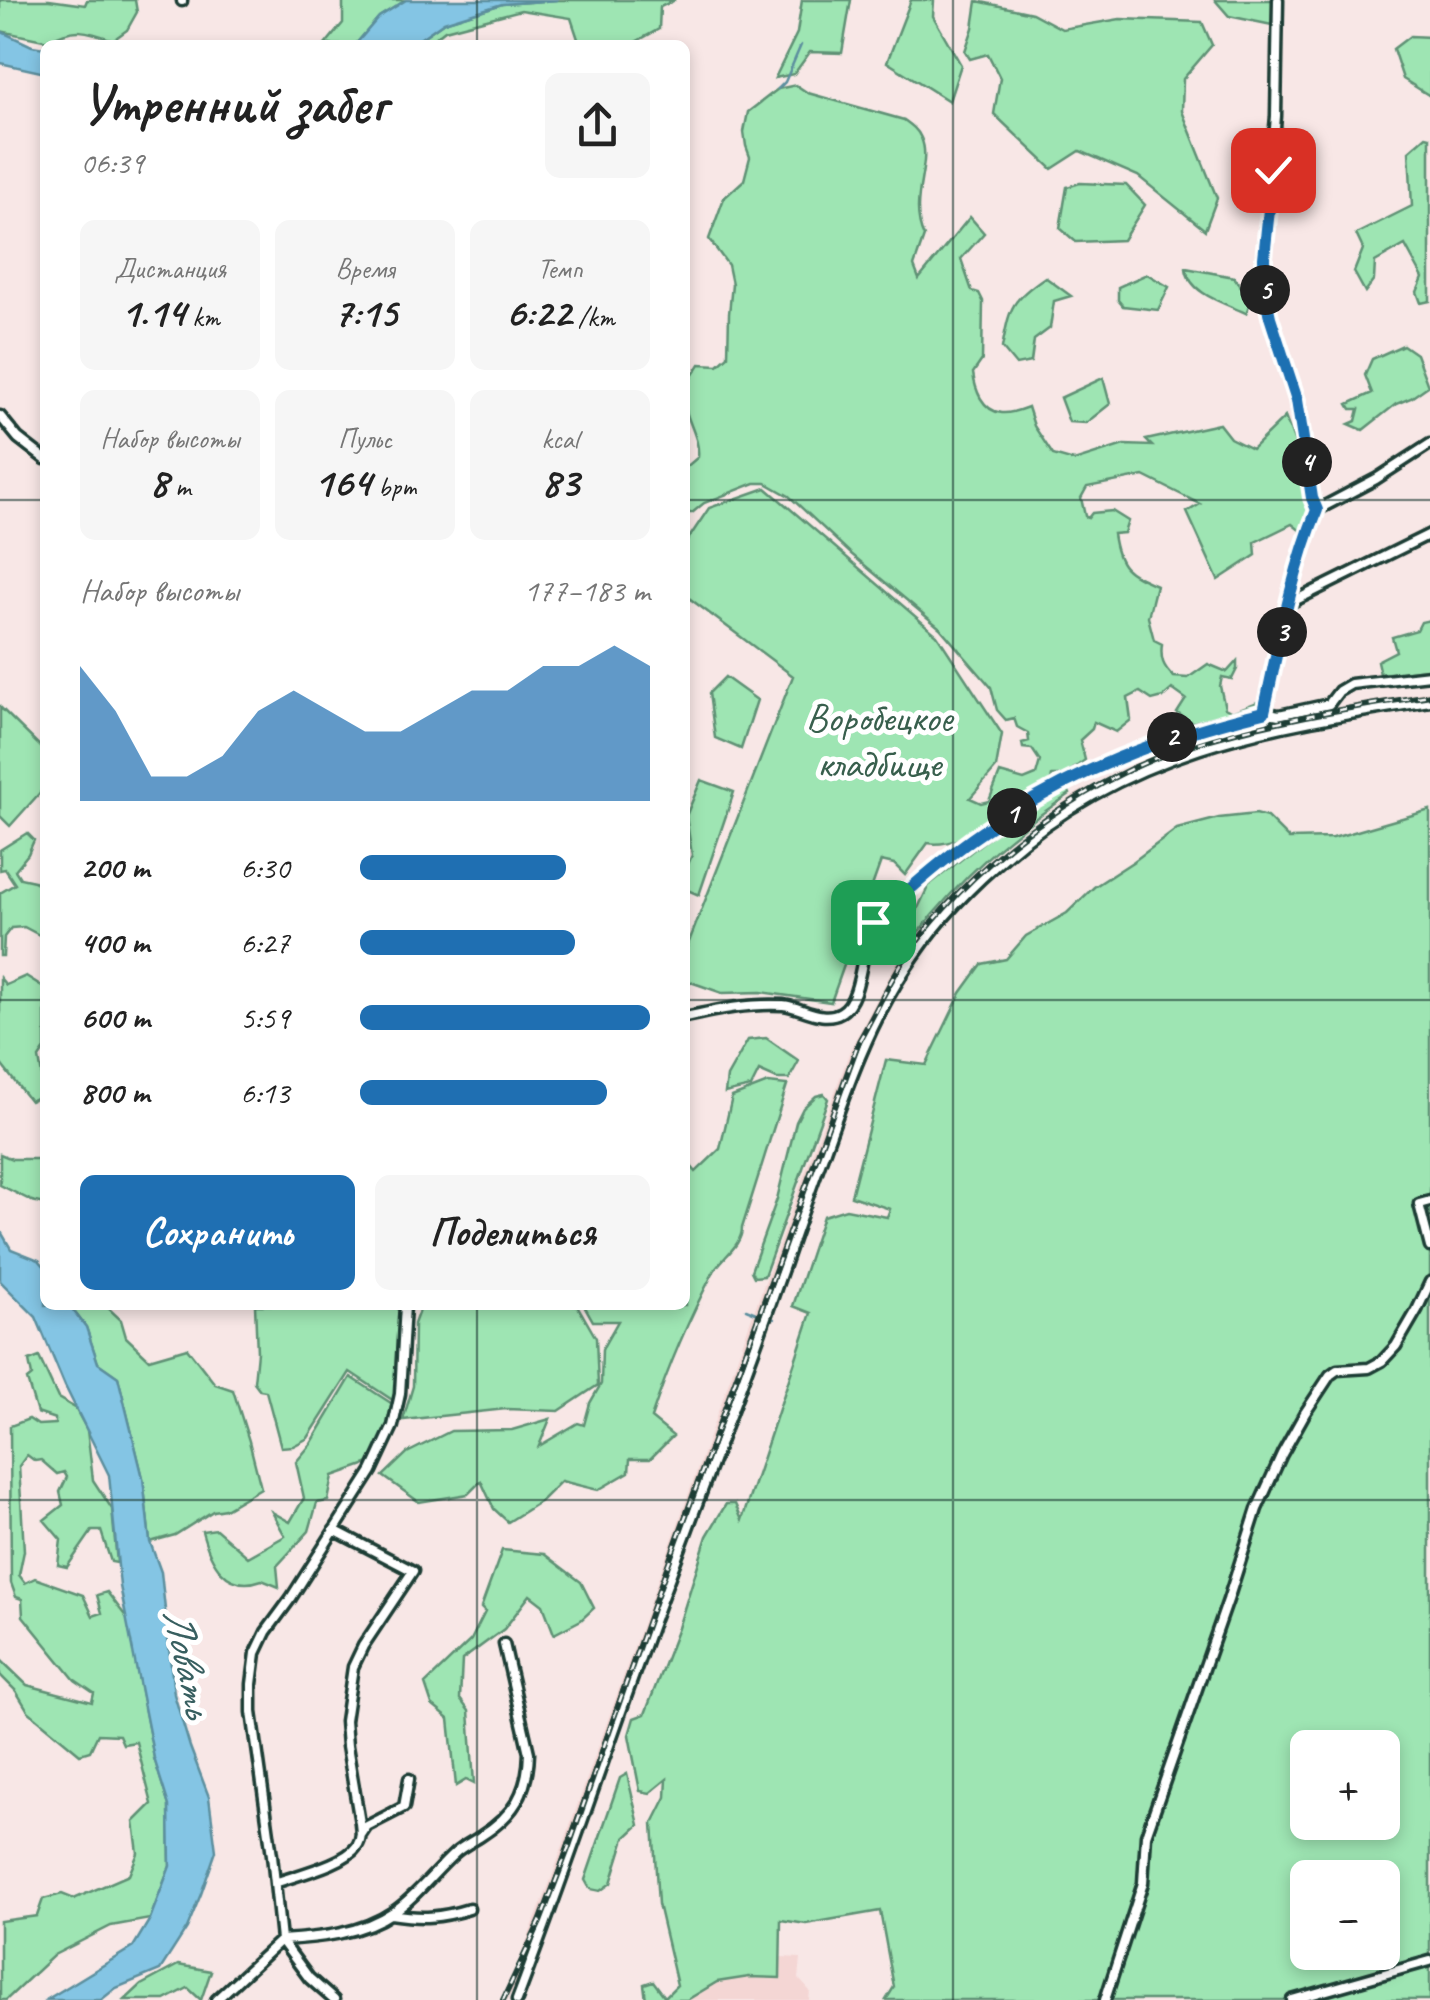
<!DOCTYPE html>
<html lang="ru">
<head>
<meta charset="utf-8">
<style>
  :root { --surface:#fff; --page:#f6f6f6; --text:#222; --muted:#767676; --accent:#1f6fb2 }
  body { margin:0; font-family:Caveat,sans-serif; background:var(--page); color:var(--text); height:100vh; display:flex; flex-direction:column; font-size:38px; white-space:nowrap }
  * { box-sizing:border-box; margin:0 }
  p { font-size:32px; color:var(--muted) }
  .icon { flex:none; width:55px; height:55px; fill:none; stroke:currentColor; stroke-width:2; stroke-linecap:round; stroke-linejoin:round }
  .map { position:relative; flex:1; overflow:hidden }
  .drawer { position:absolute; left:40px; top:40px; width:650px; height:1270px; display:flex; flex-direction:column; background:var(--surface); border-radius:15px; box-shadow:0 5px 15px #0003 }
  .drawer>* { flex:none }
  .fabs { position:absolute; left:1290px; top:1730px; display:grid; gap:20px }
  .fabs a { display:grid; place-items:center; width:110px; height:110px; border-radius:15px; background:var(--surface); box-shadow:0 5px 15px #0003; font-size:50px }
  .pin { position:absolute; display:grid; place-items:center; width:85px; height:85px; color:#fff; margin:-42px; border-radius:20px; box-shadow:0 5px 15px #0006 }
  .km { position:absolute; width:50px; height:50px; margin:-25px; border-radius:50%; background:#222; color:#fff; font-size:28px; line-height:50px; text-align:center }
  .round { display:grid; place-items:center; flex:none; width:105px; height:105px; border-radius:15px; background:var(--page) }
  .summary { display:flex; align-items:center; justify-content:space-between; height:170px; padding:0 40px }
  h1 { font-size:55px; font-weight:700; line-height:75px }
  .figures { display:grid; grid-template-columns:repeat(3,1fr); gap:15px; height:170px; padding:10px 40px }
  .figures div { display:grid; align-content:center; border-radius:15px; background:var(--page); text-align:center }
  .figures b { font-size:42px; font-weight:700 }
  .figures small { font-size:28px; font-weight:400 }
  .figures p { font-size:28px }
  .chart { height:280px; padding:20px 40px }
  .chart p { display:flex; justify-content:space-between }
  .chart svg { width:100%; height:180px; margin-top:10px; fill:var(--accent); opacity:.7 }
  .button { display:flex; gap:20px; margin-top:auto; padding:20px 40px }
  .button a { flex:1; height:115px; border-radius:15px; background:var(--accent); color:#fff; font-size:40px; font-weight:700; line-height:115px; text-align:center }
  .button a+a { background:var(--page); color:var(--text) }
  ul { padding:0 40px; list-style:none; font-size:32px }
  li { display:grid; grid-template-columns:160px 120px 1fr; align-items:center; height:75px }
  li i { height:25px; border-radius:12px; background:var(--accent) }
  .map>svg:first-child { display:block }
  .built { fill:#f4d6d4 }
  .green { fill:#9ee5b3; stroke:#5e9174; stroke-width:2.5; fill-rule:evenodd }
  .water { fill:#84c5e4; stroke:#5c8f9e; stroke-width:2.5 }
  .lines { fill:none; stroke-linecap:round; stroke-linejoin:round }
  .stream { stroke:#5c8f9e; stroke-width:2.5 }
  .minor-casing { stroke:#1f3d34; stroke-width:15 }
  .minor { stroke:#fff; stroke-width:8 }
  .rail-casing { stroke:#1f3d34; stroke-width:6 }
  .rail { stroke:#fff; stroke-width:2.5; stroke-dasharray:8; stroke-linecap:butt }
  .route-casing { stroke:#fff; stroke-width:20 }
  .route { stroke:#1f6fb2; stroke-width:12 }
  .grid { fill:none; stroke:#1f3d34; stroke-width:2.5; stroke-opacity:0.55 }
  .labels { text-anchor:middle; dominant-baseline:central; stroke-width:10; stroke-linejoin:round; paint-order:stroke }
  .park-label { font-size:40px; fill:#385f4d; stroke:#fff }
  .water-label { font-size:42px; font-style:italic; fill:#385f60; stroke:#fff }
</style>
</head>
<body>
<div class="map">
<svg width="1430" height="2000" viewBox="0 0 1430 2000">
  <rect width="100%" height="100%" fill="#f8e7e6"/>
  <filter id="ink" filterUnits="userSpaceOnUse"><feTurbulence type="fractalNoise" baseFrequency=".01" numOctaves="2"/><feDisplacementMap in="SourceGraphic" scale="20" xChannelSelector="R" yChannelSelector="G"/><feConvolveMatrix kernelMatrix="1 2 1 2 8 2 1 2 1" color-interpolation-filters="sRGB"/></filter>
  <g filter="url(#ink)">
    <path class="built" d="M1430,691v8l-164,29 -75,20 -50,20 -57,30 -94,69 -85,97 -43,79 -308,851 -33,80 -14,26h-6l14,-30 35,-88 199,-557 102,-277 47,-88 43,-52 32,-34 38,-33 66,-48 109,-50 154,-36z
      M781,1957l20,1 -2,21 11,12 -1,9h-122l29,-18 33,-5 31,1z"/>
    <path class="green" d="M0,0h49l36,5 2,-5h48l2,12 -10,18 -14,10c-26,-10 -40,-14 -65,1l-48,-10z
      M343,0h63l-27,17 -24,28h-30l18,-22z
      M558,0h117l-15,7 -1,22 -29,16h-50l-9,-27 -50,-8 -76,20 -19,15h-15l33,-23 58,-18z
      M802,0h49l-9,53 -32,-1 -16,22 -19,4 22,-45z
      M911,0h23l-1,16 28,49 -12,36 -62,-39z
      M1215,0h60l-3,25 -43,-9z
      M977,1l55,12 30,16 58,-10 82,3 10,23 -29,34 -1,32 35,87 -12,32 -67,-54 -58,-25 -28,18 -58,-55 6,-36 -12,-24 -18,5 -5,-8 8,-23z
      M1410,36l20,1v59l-27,-17 -10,-30z
      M796,85l12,8 96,27c7,5 14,10 17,18 12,26 -14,62 3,99l-10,29 5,13 51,-62 14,16 -23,26 11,32 7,2 4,8 -1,59 -9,13c2,16 9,38 29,40 8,1 18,-3 26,-6l6,19 19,29 21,6 50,-16 28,1 -6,-6 73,-16 11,14 22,11 33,-32 17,44 8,48 -8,23 -10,-8 -37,18 1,13 -38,25 -31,-68 13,-8 -56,-28 -57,11 -6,11 4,18 3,2 4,-5 20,-2 16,10 -4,12 -11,1c5,34 13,38 43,51l-8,32 6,23 8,4c-2,15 1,23 12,33l14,1 20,-14 19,8 10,-11v8l-5,10 -10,-2 -2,9 5,22 7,4 31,-12 -1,8 -65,17 -20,-12 9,-14 -14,-10 -9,8 -11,3 -12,-8 -12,6 3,22 -15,12 -22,-10 -2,7 -12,11 5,20 -21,16h-12l-2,8 -8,2c-24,21 -82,64 -114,57l-23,32 -11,-11 -13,-3 -50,141 -70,-10 -39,1 -37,-13v-28l108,-276 -108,-81v-51l24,-36 57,-20 171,147 65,99 -6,34 -26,30 11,5 8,-2 11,-28 24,7 12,-5 4,-14 -8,-12 -9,-1 -1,-5 7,-2 -1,-8 -11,-6 -3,-9 -8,2 -9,-10 -6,-23 -51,-59 -90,-75 -61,-57 -23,-13h-11l-51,20 -12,10h-7v-45l13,-11c3,-24 -22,-47 -11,-72 3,-7 9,-14 13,-21l18,1 10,-9 1,-42 3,-30 -4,-19 -19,-26 15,-41 20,-18 6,-23 -4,-11 -2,-14 4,-20 30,-23z
      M1426,136l4,1v164l-9,2 -4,-11 6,-14 -18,-33 -30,17 -1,18 -9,12 -11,-20 9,-23 -7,-15 56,-28 -3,-55z
      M1080,183l46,2 19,20 -22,35 -47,2 -16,-14 7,-41z
      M1186,268l48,9 17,24 -5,12c-22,-10 -57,-19 -60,-45z
      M1147,274l22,13 -11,23 -35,-4 -5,-6v-13z
      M1045,277l26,19 -17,5 -4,27 -16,12 -3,22 -15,3 -14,-17c8,-41 8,-47 43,-71z
      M1403,345l13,9 12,32 -17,12 -15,6 -33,26 -14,-6 7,-3 3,-12h-8l-3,-5 24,-11 -7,-18 7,-16z
      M1103,378l7,26 -24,19 -17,-1 -9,-24z
      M1430,620v49l-50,5 -3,-13 19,-10 -4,-14 25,-7 4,-8z
      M725,677l32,23 -16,49 -26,-11 -6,-45z
      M0,707l45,44v36l-35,39 -10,-10z
      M701,780l33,12 -35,103 -14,-6v-18l7,-16 -6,-39z
      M1068,789l2,5c-64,43 -107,82 -155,142l-4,1 -2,-10 20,-42 63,-50 51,-33z
      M1430,810v1190h-544l8,-13 -14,-76 -74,13 -25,-4 -1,58 -31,-1 -32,5 -30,18h-41l-2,-16 9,-3 12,16 12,-12 -19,-81 -5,-81 13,-26 1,-18 -17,14 -10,-2 -11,-56 5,-17 11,-4 33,-86 29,-92 19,-32h9l7,16 69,-207 -18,-7 30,-90 23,-7 41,8 3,-8 -39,-13 35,-136 40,5 35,-72 21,-29 24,-5 20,-23 41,-23 27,-26 40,-26 43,-32 42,-11 37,-4 11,3 22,22 44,-1zM1308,1748h74v74h-74zM1308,1878h74v74h-74z
      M27,833l7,7 -6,14 -13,16 5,8 14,3 11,7v50l-21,-11 -13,1 -7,9 -1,19h-3v-63l15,-9 -10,-15 -5,1v-20z
      M26,976l19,12v61l-6,9 6,36 -15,7 -30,-38v-85l6,7z
      M766,1038l33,23 -10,18h-12l-18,-8 -8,16 -26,6 2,-16 21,-37z
      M768,1083l19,2 -45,143c0,18 -21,30 -29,45 -25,47 -45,95 -62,145l22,18 -23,23h-20l-1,13 -31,18 -37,-9 -20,20 -33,21 -14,-13 -13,-28 -13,13 -49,8 -36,-26 24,-23 44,-22 61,-1 38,-11 -11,27 39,-23 6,2 6,-22 11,-19 1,-35 16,-28h-25l-9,-16h101v-146l11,13 24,-23 12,-52z
      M824,1094l4,5 -64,177 -10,1 -3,-6 26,-72 19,-77 7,-14 13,-12z
      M0,1154l12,5h33v45l-13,-3 -32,-16z
      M69,1305h36l16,15 5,17 23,22 38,-11 28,36 18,6 16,51 12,47 -36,21 -12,2 -38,24 -25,7 -7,-64 -25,-101 -20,-14 -12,-36z
      M255,1305h145c-3,31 5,65 -6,96l-44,-29 -42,66 -15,8 -12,1 -15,-56 -6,-1 -6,-8 3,-30z
      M421,1305h156l19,33 2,47 -39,26 -53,-2 -103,11 10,-34 1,-62z
      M39,1357l19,41 17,10 12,22 6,50 19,29 5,54 -6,-1 -10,-31h-9l-25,36 -9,-2 3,-25 -17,-20 19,-15 -3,-13 7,-15 -3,-5 -7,2 -16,-14 -6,1 -8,-6 -8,11 5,85 -5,24 6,8 10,-5 48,17 10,21 9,-3 -5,-18 10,-3 20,26 27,140 15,48 1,60 -20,53 -39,7 -57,29 -48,45h-6v-79l37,-5 6,-17 19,-5 12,5 55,-24 9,-22 -4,-31 18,-18 -16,-62 -13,2 -4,-9 -21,-1 -8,17 -10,3 -52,-43 -12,-20 -16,-16v-16l27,26 65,17 2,-9 -19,-13 -52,-64 -1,-17 -6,-2 -5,-14 -1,-157 19,-7 9,6 17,-1v-5l-18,-6 -10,-33 5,-4 -3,-15z
      M351,1377l43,28 -4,17 -20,41 -37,13 -5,25 -11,2 -8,28 -32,35 2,21 -17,-7c-37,13 -52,-19 -60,-49l14,-2 32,28 37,-21 -13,-24 18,10 14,-24 -8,-36 15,-18z
      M502,1550l42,4 37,28 13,26 -13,12 -27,14 -11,-29 -13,-10 -26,34 -42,31 -2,39 9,12 5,73 -8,-4 -10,6 -7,-67 -17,-14 -7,-21 46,-44 14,-28 -4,-4z
      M627,1774l12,51 -14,13 -14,45 -11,8 -10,-2 -5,-9 35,-102z
      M178,1965l33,6 -10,29 -13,-12 -23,12h-40l16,-15z"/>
    <path class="water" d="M406,0h152l-56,4 -58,18 -33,23h-56l24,-28z
      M0,31l32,15 13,2v25l-45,-10z
      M0,1230l11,19 28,11 6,7v38h24l17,22 12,36 20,14 25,101 7,64 11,30 13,122 16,53 19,50 7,54 -15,43 -14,34 -27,42 -44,18 -15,12h-55l87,-53 17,-28 20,-53 -1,-60 -15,-48 -34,-172 -11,-111 -44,-89 -29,-69 -36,-36z"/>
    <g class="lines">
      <path class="stream" d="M778,89l7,-7 16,-37
        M746,1309l10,4
        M770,1317l4,2"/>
      <g class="minor-casing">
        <path id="minor" d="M1278,0l-2,116 -12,142 1,36 5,23 27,83 15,98 5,12
          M182,1v-1
          M0,416l18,22 27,21
          M1288,604l142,-70
          M1264,712l15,3 50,-11 10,-13 12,-7 79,-9
          M685,1017c32,-7 65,-14 98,-12 19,2 39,18 58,7 23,-13 19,-71 33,-91 7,-11 34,-30 46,-40 79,-68 172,-118 271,-151 23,-7 49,-12 73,-18 15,-68 27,-138 53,-202l59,-31 54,-35
          M1430,1201l-11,3 11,43
          M361,1835l6,-9 37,-19 5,-28
          M275,1883c21,-8 70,-19 82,-37 5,-7 4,-15 3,-23l-13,-77 -2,-25 8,-54 10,-21 50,-75 -79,-41
          M391,1914c31,5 49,4 78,-5
          M281,1940l-9,-85 -20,-143v-28l4,-31 10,-21 25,-34 81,-127 21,-45 7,-32 5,-89
          M281,1940c38,-2 80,-6 112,-28 23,-15 41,-40 62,-59 8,-7 17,-11 26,-17 33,-21 47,-44 48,-83l-25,-109
          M281,1940l28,38 25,22
          M216,2000l65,-60
          M517,2000c48,-126 91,-254 137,-381 32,-86 65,-172 96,-258 26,-70 49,-141 75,-211 22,-62 44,-125 80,-180 24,-38 57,-75 90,-104 127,-116 272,-140 435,-165
          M1105,2000l38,-117 3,-48 82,-235 29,-91 25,-55 23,-41 25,-38 7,-5 32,-2 13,-7 14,-15 21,-36 13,-28
          M1292,2000l138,-39"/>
      </g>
      <use href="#minor" class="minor"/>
      <g class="rail-casing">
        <path id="rail" d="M503,2000l37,-78 28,-73 86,-246 205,-562c15,-26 28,-55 44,-80 66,-97 177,-180 288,-216 77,-25 159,-37 239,-50"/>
      </g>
      <use href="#rail" class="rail"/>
    </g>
  </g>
  <g class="lines" filter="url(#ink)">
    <g class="route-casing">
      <path id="route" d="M873,922c36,-32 72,-65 112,-92 88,-60 177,-93 279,-118 15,-68 27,-138 53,-202l-5,-12 -15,-98 -27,-83 -5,-23 -1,-36 9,-88"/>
    </g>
    <use href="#route" class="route"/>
  </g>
  <path class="grid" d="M477,0v45M953,0v2000M0,500h45M685,500h745M0,1000h45M685,1000h745M477,1305v695M0,1500h1430"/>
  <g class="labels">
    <g class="park-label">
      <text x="879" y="718">Воробецкое<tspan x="879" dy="46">кладбище</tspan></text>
    </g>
    <g class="water-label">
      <text transform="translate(188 1662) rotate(78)">Ловать</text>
    </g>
  </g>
</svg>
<div class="fabs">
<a>+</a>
<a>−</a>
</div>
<div class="pin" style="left:873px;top:922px;background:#1e9e55"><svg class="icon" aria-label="arrive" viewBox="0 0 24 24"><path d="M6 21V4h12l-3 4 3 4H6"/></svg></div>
<div class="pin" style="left:1273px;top:170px;background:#d93025"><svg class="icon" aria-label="check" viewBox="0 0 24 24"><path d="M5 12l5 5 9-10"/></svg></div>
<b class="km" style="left:1012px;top:813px">1</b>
<b class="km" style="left:1172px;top:737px">2</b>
<b class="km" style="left:1282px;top:632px">3</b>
<b class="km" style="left:1307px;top:462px">4</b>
<b class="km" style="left:1265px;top:290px">5</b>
<section class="drawer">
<div class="summary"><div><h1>Утренний забег</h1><p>06:39</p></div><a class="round"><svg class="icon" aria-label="share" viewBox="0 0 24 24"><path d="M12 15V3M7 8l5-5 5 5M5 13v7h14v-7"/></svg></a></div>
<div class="figures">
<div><p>Дистанция</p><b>1.14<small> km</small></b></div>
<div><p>Время</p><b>7:15</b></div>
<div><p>Темп</p><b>6:22<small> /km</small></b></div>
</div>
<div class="figures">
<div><p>Набор высоты</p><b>8<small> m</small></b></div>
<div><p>Пульс</p><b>164<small> bpm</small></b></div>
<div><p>kcal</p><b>83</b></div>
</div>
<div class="chart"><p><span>Набор высоты</span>177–183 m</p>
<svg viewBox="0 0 160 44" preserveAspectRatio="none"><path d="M0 44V11L10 22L20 38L30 38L40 33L50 22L60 17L70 22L80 27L90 27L100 22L110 17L120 17L130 11L140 11L150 6L160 11V44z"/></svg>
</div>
<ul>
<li><b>200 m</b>6:30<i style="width:71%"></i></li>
<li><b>400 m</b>6:27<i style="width:74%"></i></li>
<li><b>600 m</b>5:59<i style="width:100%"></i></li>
<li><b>800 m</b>6:13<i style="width:85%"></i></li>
</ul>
<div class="button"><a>Сохранить</a><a>Поделиться</a></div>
</section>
</div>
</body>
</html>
